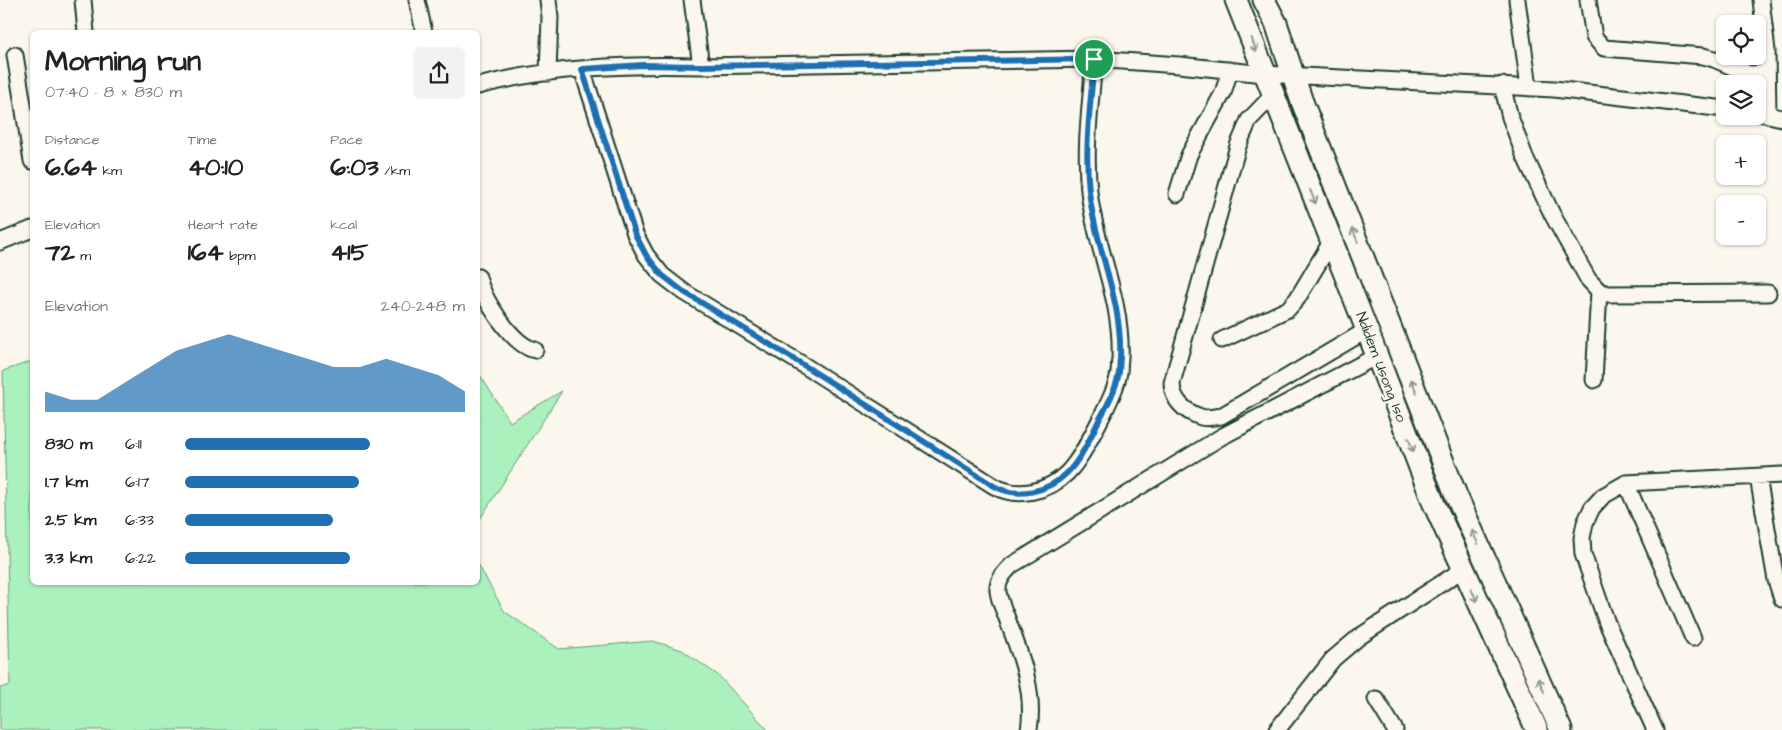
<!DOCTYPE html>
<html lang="en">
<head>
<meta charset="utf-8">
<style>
  :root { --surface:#fff; --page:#f2f2f2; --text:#222; --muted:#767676; --accent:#1f6fb2 }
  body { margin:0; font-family:"Architects Daughter",sans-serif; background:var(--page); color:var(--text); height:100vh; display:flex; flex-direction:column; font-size:19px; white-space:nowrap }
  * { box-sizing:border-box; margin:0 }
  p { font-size:16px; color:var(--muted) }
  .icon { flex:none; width:28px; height:28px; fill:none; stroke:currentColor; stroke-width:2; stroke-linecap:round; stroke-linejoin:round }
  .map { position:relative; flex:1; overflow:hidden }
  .sheet { position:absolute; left:30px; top:30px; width:450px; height:555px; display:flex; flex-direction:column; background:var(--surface); border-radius:8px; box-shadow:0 1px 4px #0004 }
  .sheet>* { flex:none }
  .fabs { position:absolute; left:1716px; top:15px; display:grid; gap:10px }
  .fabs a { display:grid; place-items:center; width:50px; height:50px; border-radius:8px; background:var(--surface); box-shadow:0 1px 4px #0004; font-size:25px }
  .pin { position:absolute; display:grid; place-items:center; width:42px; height:42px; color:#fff; margin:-21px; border:2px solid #fff; border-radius:50%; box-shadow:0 1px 5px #0007 }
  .round { display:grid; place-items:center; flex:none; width:52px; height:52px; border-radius:8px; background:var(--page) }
  .summary { display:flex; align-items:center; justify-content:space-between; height:85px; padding:0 15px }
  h1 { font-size:28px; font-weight:700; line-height:38px }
  .figures { display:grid; grid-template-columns:repeat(3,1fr); gap:8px; height:85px; padding:5px 15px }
  .figures div { display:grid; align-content:center }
  .figures b { font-size:25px; font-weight:700 }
  .figures small { font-size:14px; font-weight:400 }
  .figures p { font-size:14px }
  .chart { height:140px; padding:10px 15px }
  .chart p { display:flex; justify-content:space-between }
  .chart svg { width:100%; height:90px; margin-top:5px; fill:var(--accent); opacity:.7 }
  ul { padding:0 15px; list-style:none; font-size:16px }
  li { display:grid; grid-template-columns:80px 60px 1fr; align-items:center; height:38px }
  li i { height:12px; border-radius:6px; background:var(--accent) }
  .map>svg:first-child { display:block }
  .green { fill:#aaf1bd; stroke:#649778 }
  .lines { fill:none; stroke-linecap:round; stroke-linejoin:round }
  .minor-casing { stroke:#1f3d34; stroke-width:19 }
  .highway-casing { stroke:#1f3d34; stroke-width:25 }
  .minor { stroke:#fbf7ec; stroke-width:15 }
  .highway { stroke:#fbf7ec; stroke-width:21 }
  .oneway { stroke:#8d9a90 }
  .route-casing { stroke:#fff; stroke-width:10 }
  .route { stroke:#1f6fb2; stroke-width:6 }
  .labels { text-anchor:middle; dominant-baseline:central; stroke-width:5; stroke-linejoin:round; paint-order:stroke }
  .street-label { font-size:15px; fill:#1f3d34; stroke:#fbf7ec }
</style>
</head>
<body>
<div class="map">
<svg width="1782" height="730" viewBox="0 0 1782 730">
  <rect width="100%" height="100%" fill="#fbf7ec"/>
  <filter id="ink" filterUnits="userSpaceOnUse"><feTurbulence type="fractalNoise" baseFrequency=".02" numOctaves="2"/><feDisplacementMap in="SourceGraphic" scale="10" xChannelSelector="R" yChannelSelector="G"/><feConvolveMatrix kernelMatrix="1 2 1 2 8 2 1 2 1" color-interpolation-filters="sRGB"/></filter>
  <g filter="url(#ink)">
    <path class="green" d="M32,361v221h446v-18l26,47 55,38 94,-8 29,9 37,26 49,54h-768v-42l10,-3 -7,-314z
      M478,372l32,50 52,-31 -84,131z"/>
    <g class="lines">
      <g class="minor-casing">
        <path id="minor" d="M83,0l3,32
          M417,0l7,32
          M692,0l9,66
          M1517,0l12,87
          M1588,0l6,37 10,11 99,8 11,3 35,15 18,-1
          M1761,0l6,51 1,64
          M15,55l17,106
          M582,69l53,165 11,21 16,20 22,17 121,74 189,120c23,13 54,6 73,-13 13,-13 23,-34 32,-51 7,-14 16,-30 19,-45 2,-6 1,-13 2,-19 3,-58 -25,-110 -31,-167 -5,-44 2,-88 5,-132
          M548,73l2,-56 -2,-17
          M1502,85l8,32 15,40 27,57 36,65 11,12 9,3 160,-1
          M478,86c73,-19 148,-22 223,-20l393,-7 85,6 85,9 290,15 171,20
          M1273,95l-24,25 -11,26 -66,237c0,17 13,29 29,34 5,2 14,0 20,-1l146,-86
          M1759,113l23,5
          M1177,194l12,-39 34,-62 7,-23
          M0,242l32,-13
          M478,277c5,22 34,68 57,73
          M1222,340l66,-31 9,-10 34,-57
          M1594,380l5,-89
          M1758,477l18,103 6,19
          M1626,483l67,155
          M1376,699l19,31
          M1029,730c6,-37 -7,-72 -20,-106 -3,-10 -10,-22 -11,-33 -1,-11 7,-19 14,-26l209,-128 156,-81
          M1277,730l56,-71 26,-22 103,-67
          M1655,730l-48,-107 -24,-69 -1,-16 3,-15 7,-15 11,-12 23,-13 156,-8"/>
      </g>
      <g class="highway-casing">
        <path id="highway" d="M1236,0l131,330 67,174 103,226
          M1264,0l12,23 25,76 155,396 105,235"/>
      </g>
      <use href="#minor" class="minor"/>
      <use href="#highway" class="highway"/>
    </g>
    <defs><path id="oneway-shaft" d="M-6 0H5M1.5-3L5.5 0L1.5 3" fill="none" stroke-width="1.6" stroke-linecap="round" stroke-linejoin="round" transform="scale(1.25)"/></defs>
    <g class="oneway">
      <use href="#oneway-shaft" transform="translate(1254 45) rotate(71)"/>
      <use href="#oneway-shaft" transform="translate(1313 197) rotate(68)"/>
      <use href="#oneway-shaft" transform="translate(1355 235) rotate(-111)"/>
      <use href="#oneway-shaft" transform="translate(1414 386) rotate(-111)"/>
      <use href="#oneway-shaft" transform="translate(1411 445) rotate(69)"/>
      <use href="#oneway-shaft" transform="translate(1475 537) rotate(-114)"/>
      <use href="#oneway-shaft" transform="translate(1474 595) rotate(65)"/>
      <use href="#oneway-shaft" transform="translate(1541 685) rotate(-114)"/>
    </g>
  </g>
  <g class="lines" filter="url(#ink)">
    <g class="route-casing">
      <path id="route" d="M1094,59c-3,44 -10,88 -5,132 6,57 34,109 31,167 -1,6 0,13 -2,19 -3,15 -12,31 -20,45 -8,17 -18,38 -31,51 -19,19 -50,26 -73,13l-189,-120 -121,-74 -22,-17 -16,-20 -11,-21 -53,-165 61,-4 58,1z"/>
    </g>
    <use href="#route" class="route"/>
  </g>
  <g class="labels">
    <g class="street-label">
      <text transform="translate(1381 367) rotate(69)">Ndidem Usong Iso</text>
    </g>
  </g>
</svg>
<div class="fabs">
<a><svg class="icon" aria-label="locate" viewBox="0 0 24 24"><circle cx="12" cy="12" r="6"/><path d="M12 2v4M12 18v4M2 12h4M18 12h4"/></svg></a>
<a><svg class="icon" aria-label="layers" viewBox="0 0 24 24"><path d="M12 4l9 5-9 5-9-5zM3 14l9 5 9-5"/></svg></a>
<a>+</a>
<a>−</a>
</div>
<div class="pin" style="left:1094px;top:59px;background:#1e9e55"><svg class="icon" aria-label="arrive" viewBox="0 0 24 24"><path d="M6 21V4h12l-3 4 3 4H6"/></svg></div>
<section class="sheet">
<div class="summary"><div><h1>Morning run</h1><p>07:40 · 8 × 830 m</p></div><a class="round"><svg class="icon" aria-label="share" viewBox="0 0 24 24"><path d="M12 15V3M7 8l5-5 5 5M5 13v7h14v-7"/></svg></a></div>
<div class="figures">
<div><p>Distance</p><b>6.64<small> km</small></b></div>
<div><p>Time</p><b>40:10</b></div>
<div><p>Pace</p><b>6:03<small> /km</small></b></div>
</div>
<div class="figures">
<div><p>Elevation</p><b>72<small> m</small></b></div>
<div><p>Heart rate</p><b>164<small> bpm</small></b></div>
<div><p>kcal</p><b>415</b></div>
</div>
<div class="chart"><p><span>Elevation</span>240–248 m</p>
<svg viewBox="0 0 160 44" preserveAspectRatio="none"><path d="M0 44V34L10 38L20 38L30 30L40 22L50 14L60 10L70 6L80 10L90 14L100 18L110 22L120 22L130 18L140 22L150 26L160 34V44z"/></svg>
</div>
<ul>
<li><b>830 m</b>6:11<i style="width:66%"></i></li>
<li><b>1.7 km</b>6:17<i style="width:62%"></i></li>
<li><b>2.5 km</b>6:33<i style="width:53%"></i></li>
<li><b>3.3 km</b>6:22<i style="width:59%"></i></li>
</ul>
</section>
</div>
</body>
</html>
